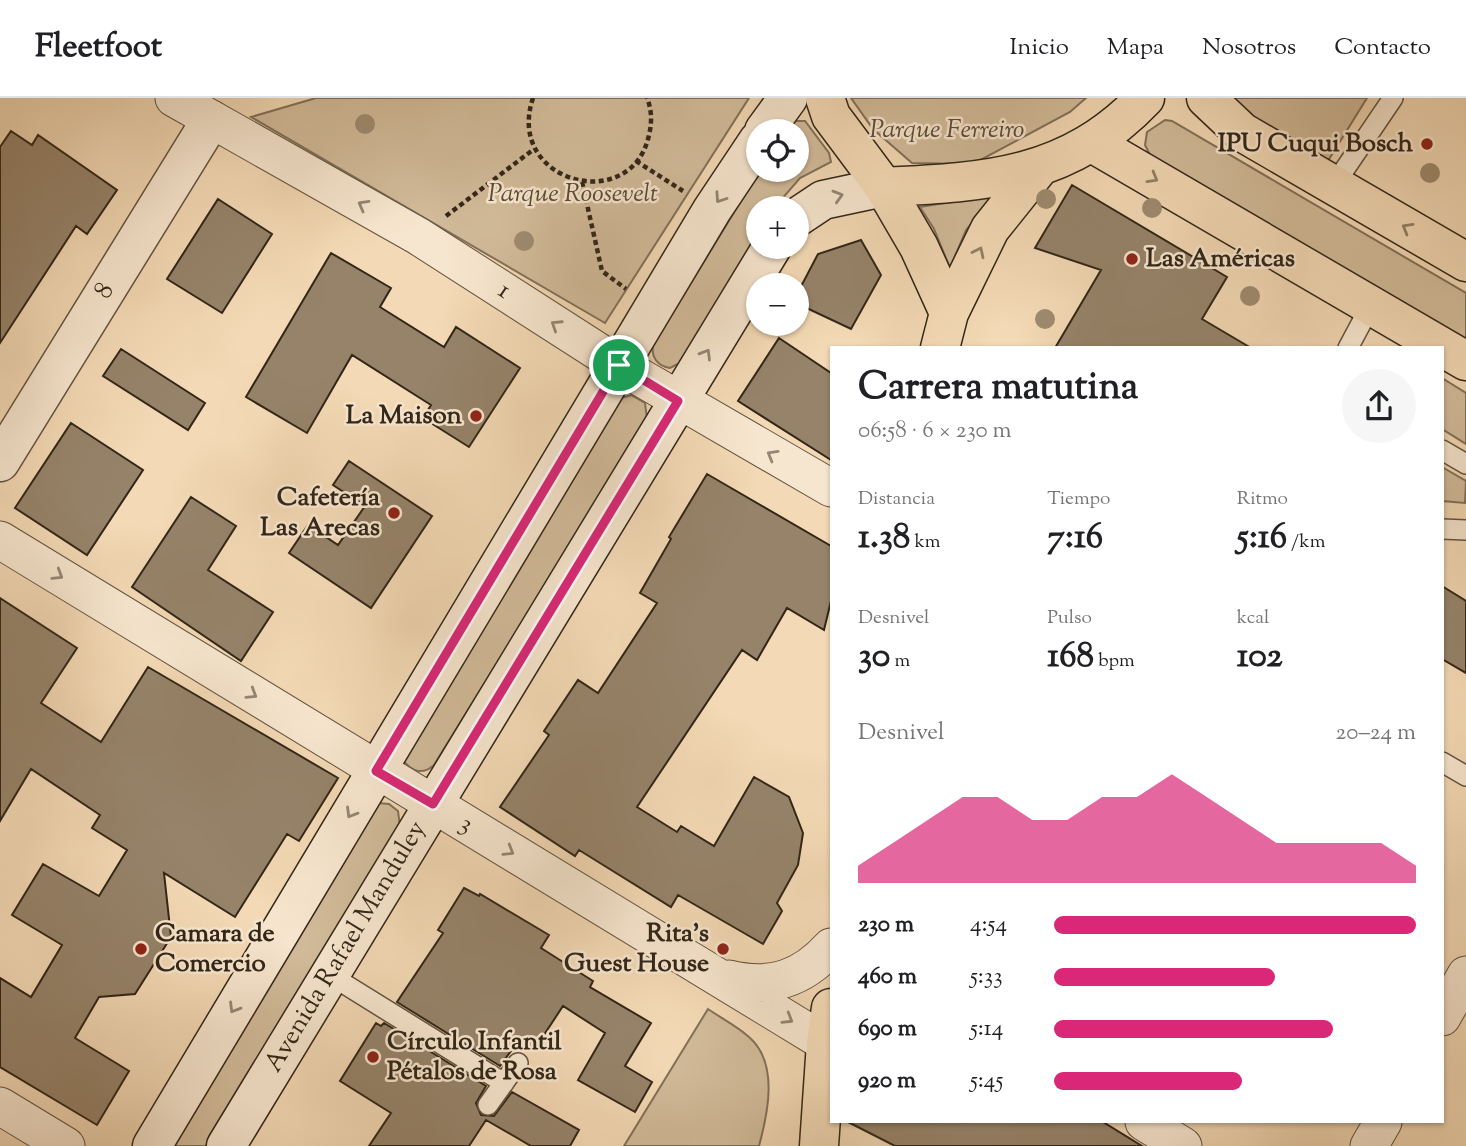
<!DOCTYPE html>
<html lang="es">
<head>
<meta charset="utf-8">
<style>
  :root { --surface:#fff; --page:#f6f6f6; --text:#202124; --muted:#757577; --line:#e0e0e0; --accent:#db2777 }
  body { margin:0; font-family:"Sorts Mill Goudy",serif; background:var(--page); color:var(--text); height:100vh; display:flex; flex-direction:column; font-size:26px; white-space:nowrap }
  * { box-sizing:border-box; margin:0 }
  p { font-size:23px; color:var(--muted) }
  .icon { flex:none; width:38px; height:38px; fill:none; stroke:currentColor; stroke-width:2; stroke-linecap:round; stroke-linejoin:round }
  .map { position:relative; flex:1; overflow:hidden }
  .sheet { position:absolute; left:830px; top:248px; width:614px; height:777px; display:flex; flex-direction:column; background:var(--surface); border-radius:0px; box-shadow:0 2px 5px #0004 }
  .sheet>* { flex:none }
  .buttons { position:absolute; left:746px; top:21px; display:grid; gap:14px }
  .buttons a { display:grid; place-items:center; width:63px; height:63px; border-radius:50%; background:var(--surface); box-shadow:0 2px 5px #0004; font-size:35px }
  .pin { position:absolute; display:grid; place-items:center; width:60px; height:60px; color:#fff; margin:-30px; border:4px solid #fff; border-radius:50%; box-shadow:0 2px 7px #0007 }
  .round { display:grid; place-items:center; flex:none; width:74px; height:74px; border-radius:37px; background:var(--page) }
  .headline { display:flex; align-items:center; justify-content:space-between; height:119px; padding:0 28px }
  h1 { font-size:38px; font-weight:700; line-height:52px }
  .stats { display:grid; grid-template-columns:repeat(3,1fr); gap:10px; height:119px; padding:7px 28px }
  .stats div { display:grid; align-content:center }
  .stats b { font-size:35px; font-weight:700 }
  .stats small { font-size:19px; font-weight:400 }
  .stats p { font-size:19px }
  .chart { height:196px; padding:14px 28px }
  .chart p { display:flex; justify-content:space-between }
  .chart svg { width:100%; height:126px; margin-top:7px; fill:var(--accent); opacity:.7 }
  ul { padding:0 28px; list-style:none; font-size:23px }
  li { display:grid; grid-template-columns:112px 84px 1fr; align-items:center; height:52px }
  li i { height:18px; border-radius:9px; background:var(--accent) }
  header { display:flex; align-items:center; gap:42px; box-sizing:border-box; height:98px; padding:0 35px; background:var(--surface); border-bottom:2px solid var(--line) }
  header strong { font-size:33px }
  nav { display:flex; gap:38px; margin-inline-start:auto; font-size:24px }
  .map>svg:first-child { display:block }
  .green { fill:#d2bb9a; stroke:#827059; stroke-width:2 }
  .building { fill:#96836a; stroke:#322618; stroke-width:2 }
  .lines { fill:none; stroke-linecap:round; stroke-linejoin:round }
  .service-casing { stroke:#62533f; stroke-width:22 }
  .minor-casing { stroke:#62533f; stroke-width:39 }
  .tertiary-casing { stroke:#62533f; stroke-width:41 }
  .secondary-casing { stroke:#322618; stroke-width:41 }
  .primary-casing { stroke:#322618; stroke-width:41 }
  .path { stroke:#322618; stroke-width:4.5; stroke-dasharray:5 3.5; stroke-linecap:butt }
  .service { stroke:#f7e6cf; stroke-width:19 }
  .minor { stroke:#f7e6cf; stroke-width:37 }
  .tertiary { stroke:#f7e6cf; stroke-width:38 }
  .secondary { stroke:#f7e6cf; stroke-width:38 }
  .primary { stroke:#f3d9b5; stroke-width:38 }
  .tree { fill:#9f8b70 }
  .oneway { stroke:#928066 }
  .oneway2 { stroke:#948674 }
  .route-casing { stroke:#fff; stroke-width:14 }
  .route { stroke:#db2777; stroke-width:9 }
  .poi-dot { fill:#8f2418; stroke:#f7e6cf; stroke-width:2.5 }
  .labels { text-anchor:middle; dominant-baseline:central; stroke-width:5; stroke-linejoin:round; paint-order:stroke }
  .park-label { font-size:26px; font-style:italic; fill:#5a4b38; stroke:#f7e6cf }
  .poi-label { font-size:26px; font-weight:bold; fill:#322618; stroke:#f7e6cf; text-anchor:end }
  .street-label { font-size:26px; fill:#322618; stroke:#f7e6cf }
</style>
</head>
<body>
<header>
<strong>Fleetfoot</strong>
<nav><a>Inicio</a><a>Mapa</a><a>Nosotros</a><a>Contacto</a></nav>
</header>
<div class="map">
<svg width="1466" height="1048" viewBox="0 0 1466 1048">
  <rect width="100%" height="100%" fill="#f3d9b5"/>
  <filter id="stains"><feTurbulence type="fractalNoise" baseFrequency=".00286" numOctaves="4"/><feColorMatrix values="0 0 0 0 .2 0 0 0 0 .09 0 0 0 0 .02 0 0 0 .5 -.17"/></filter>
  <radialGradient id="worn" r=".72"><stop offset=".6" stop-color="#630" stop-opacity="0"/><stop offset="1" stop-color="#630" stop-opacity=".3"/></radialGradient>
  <path class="green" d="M316,0h433l-144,225 -354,-206z
    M851,0h235l-16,14 -97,52 -61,-1 -39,-34z
    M1220,0h147l-41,66z
    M1165,22l7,1 294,172v49l-315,-185 -6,-12 2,-13z
    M796,23h9l24,32 2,9 -31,16 -26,30h-16v27l-78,128 -10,5c-12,-2 -19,-10 -17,-23l107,-175h36v-39h-12z
    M995,97l-29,35 -16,38 -16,-39 -14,-22z
    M1442,280l24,15v51l-24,-15z
    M631,297l14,8 2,16 -213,346c-11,10 -22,7 -30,-4l217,-363z
    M1442,369l24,14 -1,22 -23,-2z
    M378,705l11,1 9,7 2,16 -194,319h-33z
    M708,911c13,9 29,17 41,28 30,26 19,76 10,109h-135z"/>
  <path class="building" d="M11,33l21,14 6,-10 79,55 -30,44 -11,-8 -76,117v-196z
    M1072,87l155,92 -25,42 49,29h-196l46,-78 -66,-22z
    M218,101l54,35 -50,79 -55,-34z
    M861,142l20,35 -30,54 -55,-26v-7l22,-42z
    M331,155l60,35 -11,19 64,40 12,-20 64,41 -51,79 -46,-29 8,-13 -79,-50 -45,78 -61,-36z
    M779,240l52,35v87l-93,-59z
    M121,251l84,54 -17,27 -85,-54z
    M71,325l72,47 -56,85 -72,-47z
    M349,363l83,55 -61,92 -82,-55 19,-28 30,20 27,-39 -32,-21z
    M707,376l124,72v55l-7,29 -37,-22 -30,52 -15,-10 -105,157 40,25 4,-6 33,20 40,-69 35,20 14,36 -5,32 -21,38 5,8 -19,33 -85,-49 -7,12 -92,-57 -4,6 -75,-49 49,-72 -5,-4 34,-51 20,13 59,-90 -17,-10 31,-54 -2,-2z
    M191,399l45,29 -28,44 65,42 -32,49 -109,-74z
    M1442,488l24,15v72l-24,-14z
    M0,500l77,50 -36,55 60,39 47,-75 190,111 -39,63 -12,-7 -52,83 -71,-44 7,64 -36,57 -36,3 -24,41 54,33 -32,54 -97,-58v-89l31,19 31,-52 -50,-30 31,-51 56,32 28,-46 -35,-22 8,-13 -69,-46 -31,52z
    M464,790l15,8 1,-2 69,41 -8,13 52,33 -3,6 61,36 -26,43 27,16 -17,30 -57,-32 27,-47 -42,-27 -29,44 -15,-10 -19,26 -103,-64 46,-69 -5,-3z
    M376,925l5,3 3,-3 102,63 -10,17 5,12 13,1 18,-24 67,38 -9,16h-39l-45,-26 -17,26h-100l22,-33 -51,-32z
    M848,1024h255l39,24h-247z"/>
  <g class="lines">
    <g class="service-casing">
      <path id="service" d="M1334,87l59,-87
        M1348,250l23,-43
        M1442,352l24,14
        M1442,431l24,1
        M1442,664l24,14
        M330,877l174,108
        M488,1007l30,-42"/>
    </g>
    <g class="minor-casing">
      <path id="minor" d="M174,0l244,138 201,129 212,123
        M0,442l826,503
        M729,881c42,10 73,0 102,-32
        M1442,919l24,-42
        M0,1008l66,40
        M1144,1024l39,24
        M1369,1048l14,-24"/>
    </g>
    <g class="tertiary-casing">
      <path id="tertiary" d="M0,364l211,-342"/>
    </g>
    <g class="secondary-casing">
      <path id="secondary" d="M764,33l24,-33
        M796,120l27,-18 61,-13
        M152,1048l560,-936 46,-69
        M226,1048l546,-899"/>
    </g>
    <g class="primary-casing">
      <path id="primary" d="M825,0l6,18 53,71c104,-5 185,-9 261,-89
        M1206,0l36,34 224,130
        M1094,46l372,217
        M884,89l35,60 30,66
        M940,250l9,-35 41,-84 48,-60
        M819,1048l7,-103 5,-35"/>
    </g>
    <path class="path" d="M533,0c-29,85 99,118 116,37 3,-12 3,-25 -2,-37
      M636,63l47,30
      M582,84l20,89 24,18
      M446,118l88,-67"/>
    <use href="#service" class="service"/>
    <use href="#minor" class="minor"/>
    <use href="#tertiary" class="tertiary"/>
    <use href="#secondary" class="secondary"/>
    <use href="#primary" class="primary"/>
  </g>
  <g class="tree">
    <circle cx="365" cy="26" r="10"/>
    <circle cx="1430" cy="75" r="10"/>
    <circle cx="1046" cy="101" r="10"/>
    <circle cx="1152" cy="110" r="10"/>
    <circle cx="524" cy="143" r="10"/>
    <circle cx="1250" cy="198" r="10"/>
    <circle cx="1045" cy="221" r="10"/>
  </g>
  <defs><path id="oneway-chevron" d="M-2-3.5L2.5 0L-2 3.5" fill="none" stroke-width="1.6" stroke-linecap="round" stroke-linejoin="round" transform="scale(1.75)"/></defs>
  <g class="oneway">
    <use href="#oneway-chevron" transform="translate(1153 80) rotate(30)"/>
    <use href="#oneway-chevron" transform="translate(1407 130) rotate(-150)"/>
    <use href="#oneway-chevron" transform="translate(979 154) rotate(-64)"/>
  </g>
  <g class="oneway2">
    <use href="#oneway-chevron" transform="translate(838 98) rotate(-16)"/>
    <use href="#oneway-chevron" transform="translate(720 100) rotate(124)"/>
    <use href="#oneway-chevron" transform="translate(363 107) rotate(-151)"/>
    <use href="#oneway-chevron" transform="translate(556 227) rotate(-147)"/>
    <use href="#oneway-chevron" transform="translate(706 256) rotate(-59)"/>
    <use href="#oneway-chevron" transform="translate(772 357) rotate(-150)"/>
    <use href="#oneway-chevron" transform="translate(58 477) rotate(32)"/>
    <use href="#oneway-chevron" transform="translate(252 596) rotate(32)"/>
    <use href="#oneway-chevron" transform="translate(351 715) rotate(121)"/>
    <use href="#oneway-chevron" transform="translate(509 753) rotate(31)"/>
    <use href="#oneway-chevron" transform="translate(234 910) rotate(121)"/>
    <use href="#oneway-chevron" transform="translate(788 921) rotate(31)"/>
  </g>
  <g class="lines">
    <g class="route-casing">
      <path id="route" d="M619,267l59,36 -245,403 -57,-33z"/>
    </g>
    <use href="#route" class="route"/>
  </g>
  <g class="poi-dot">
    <circle cx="1427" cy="46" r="7"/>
    <circle cx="1132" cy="161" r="7"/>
    <circle cx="476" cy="318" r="7"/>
    <circle cx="394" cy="415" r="7"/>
    <circle cx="141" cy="851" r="7"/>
    <circle cx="723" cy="851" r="7"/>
    <circle cx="373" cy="959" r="7"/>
  </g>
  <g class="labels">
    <g class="park-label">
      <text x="947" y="32">Parque Ferreiro</text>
      <text x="573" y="96">Parque Roosevelt</text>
    </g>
    <g class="poi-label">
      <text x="1413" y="46">IPU Cuqui Bosch</text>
      <text x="1146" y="161" text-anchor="start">Las Américas</text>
      <text x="462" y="318">La Maison</text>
      <text x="380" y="400">Cafetería<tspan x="380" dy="30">Las Arecas</tspan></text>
      <text x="155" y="836" text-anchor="start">Camara de<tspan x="155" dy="30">Comercio</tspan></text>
      <text x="709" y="836">Rita's<tspan x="709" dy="30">Guest House</tspan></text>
      <text x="387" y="944" text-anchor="start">Círculo Infantil<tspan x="387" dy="30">Pétalos de Rosa</tspan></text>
    </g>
    <g class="street-label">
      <text transform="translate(105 193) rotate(-58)">8</text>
      <text transform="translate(504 193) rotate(33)">1</text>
      <text transform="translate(466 727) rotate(31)">3</text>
      <text transform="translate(346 849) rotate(-59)">Avenida Rafael Manduley</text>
    </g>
  </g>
  <rect width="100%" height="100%" filter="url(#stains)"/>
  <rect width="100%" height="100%" fill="url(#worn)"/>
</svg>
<div class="buttons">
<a><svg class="icon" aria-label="locate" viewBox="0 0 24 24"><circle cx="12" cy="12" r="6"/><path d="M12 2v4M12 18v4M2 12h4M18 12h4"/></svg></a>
<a>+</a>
<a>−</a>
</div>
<div class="pin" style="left:619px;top:267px;background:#1e9e55"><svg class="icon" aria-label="arrive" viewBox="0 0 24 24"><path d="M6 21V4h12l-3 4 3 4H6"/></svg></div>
<section class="sheet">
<div class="headline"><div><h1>Carrera matutina</h1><p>06:58 · 6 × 230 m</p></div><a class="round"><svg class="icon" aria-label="share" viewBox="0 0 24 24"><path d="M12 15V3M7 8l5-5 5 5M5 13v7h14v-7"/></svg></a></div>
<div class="stats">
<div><p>Distancia</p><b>1.38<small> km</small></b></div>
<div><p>Tiempo</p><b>7:16</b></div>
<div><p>Ritmo</p><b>5:16<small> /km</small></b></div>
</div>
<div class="stats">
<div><p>Desnivel</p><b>30<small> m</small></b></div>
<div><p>Pulso</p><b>168<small> bpm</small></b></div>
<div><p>kcal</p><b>102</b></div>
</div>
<div class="chart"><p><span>Desnivel</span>20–24 m</p>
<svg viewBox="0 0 160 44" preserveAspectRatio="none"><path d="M0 44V38L10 30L20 22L30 14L40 14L50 22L60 22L70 14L80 14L90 6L100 14L110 22L120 30L130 30L140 30L150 30L160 38V44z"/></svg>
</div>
<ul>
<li><b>230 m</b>4:54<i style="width:100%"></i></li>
<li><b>460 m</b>5:33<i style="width:61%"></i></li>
<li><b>690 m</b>5:14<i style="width:77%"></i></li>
<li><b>920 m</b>5:45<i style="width:52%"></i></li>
</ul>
</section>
</div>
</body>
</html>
